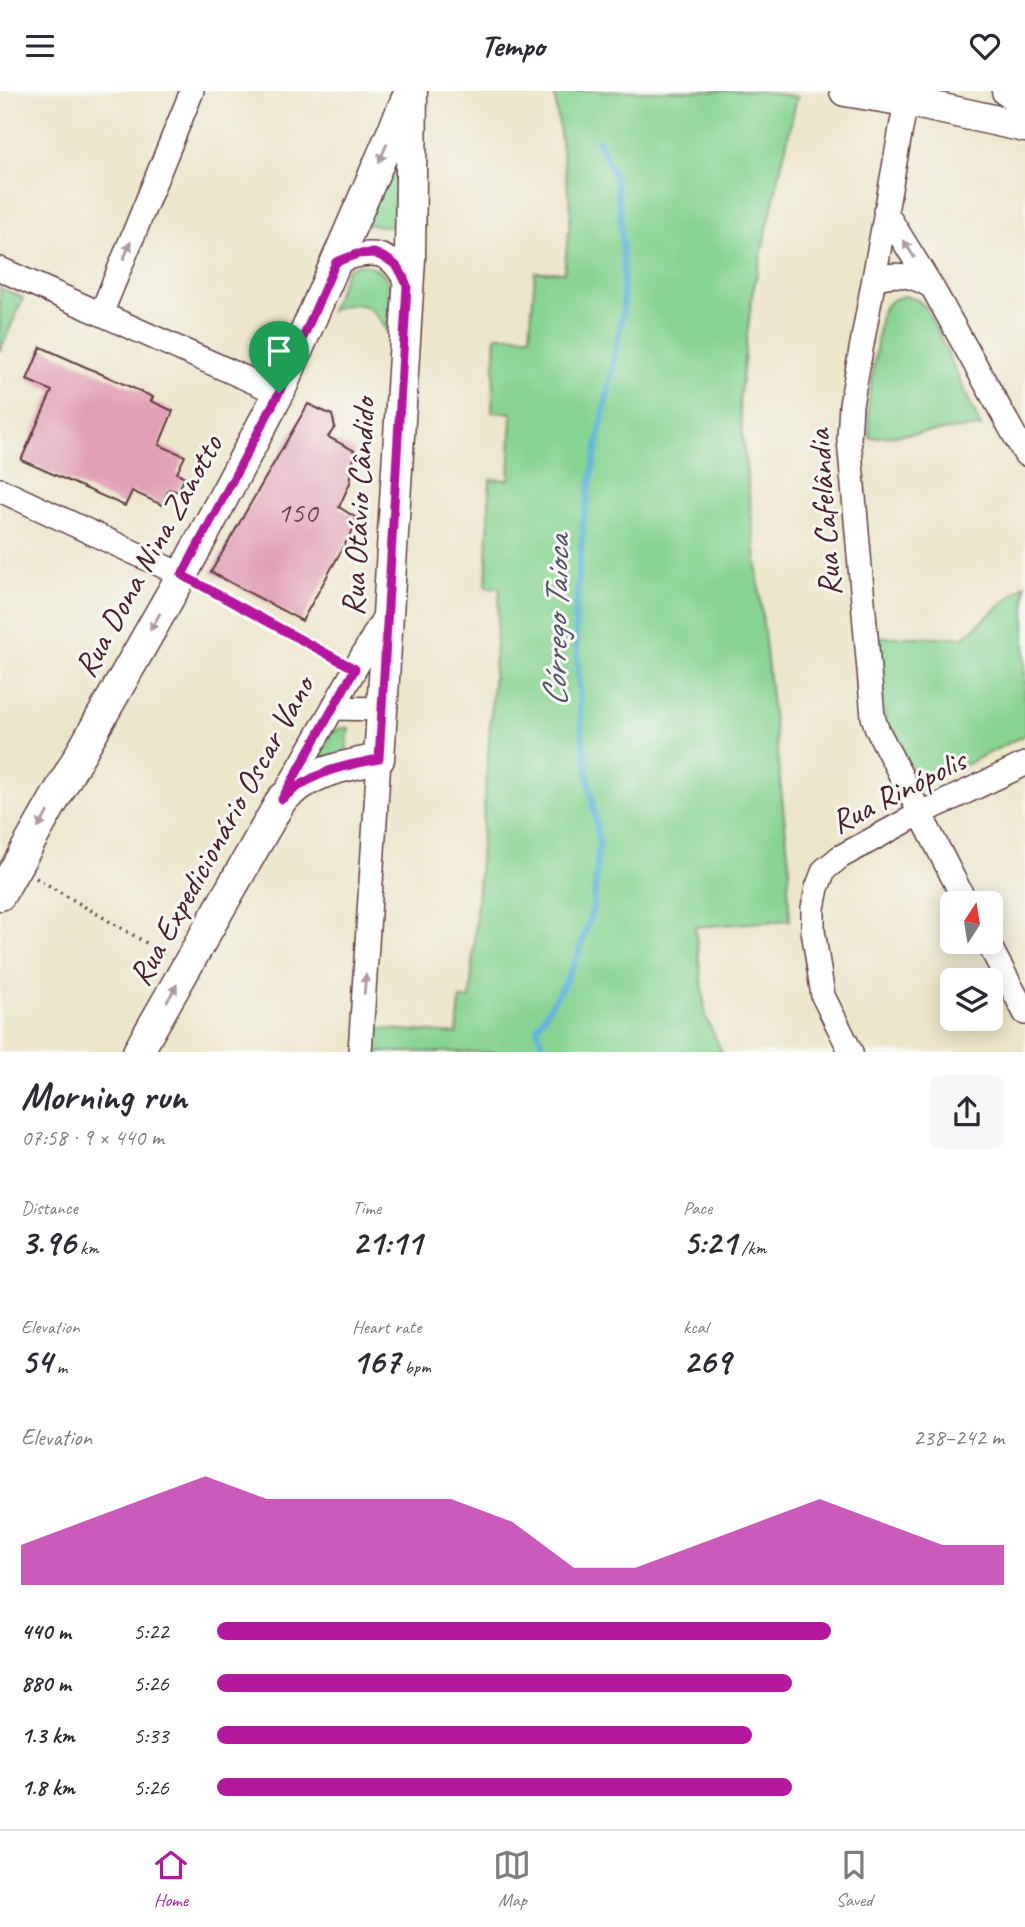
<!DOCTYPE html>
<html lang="en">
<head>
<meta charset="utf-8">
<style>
  :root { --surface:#fff; --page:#f7f7f7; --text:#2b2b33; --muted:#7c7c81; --line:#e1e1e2; --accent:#b5179e }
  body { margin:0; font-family:Caveat,sans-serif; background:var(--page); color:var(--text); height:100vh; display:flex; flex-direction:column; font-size:26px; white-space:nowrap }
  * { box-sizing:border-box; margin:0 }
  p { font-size:23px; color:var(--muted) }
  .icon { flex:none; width:38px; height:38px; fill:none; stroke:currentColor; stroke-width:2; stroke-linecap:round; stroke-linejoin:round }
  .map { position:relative; height:961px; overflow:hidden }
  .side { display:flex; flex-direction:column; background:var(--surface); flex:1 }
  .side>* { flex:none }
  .needle { width:46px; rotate:12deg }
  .tools { position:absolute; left:940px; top:800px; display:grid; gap:14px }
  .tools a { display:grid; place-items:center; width:63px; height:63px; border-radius:10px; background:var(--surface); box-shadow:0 4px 18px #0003; font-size:35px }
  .pin { position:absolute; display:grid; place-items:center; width:60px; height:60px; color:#fff; margin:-72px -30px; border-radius:50% 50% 50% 0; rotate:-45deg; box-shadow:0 0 7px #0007 }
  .pin .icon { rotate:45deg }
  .round { display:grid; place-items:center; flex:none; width:74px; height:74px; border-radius:10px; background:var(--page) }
  .headline { display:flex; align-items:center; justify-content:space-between; height:119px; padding:0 21px }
  h1 { font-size:38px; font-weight:600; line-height:52px }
  .figures { display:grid; grid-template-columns:repeat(3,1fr); gap:10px; height:119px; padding:7px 21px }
  .figures div { display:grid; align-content:center }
  .figures b { font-size:35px; font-weight:600 }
  .figures small { font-size:19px; font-weight:400 }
  .figures p { font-size:19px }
  .chart { height:196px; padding:14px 21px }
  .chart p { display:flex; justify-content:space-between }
  .chart svg { width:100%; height:126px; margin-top:7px; fill:var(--accent); opacity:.7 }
  ul { padding:0 21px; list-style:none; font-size:23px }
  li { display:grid; grid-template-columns:112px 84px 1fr; align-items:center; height:52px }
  li i { height:18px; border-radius:9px; background:var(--accent) }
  header { display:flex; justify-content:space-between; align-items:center; height:91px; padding:0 21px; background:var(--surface); font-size:32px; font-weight:600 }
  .menu { display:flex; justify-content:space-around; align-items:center; height:98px; border-top:2px solid var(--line); background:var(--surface); font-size:19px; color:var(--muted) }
  .menu a { display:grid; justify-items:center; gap:4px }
  .menu .on { color:var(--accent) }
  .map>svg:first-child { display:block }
  .green { fill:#88d492; stroke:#697a5e; stroke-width:2 }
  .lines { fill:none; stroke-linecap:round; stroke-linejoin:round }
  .stream { stroke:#62b5dd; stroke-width:6 }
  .building { fill:#e1a0b5 }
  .minor-casing { stroke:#623d43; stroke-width:26 }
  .major-casing { stroke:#623d43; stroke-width:33 }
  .path { stroke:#623d43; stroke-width:3.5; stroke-dasharray:2 5; stroke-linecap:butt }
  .minor { stroke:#fff; stroke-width:23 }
  .major { stroke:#fff; stroke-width:30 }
  .oneway { fill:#ae9aa0 }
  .route-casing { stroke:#fff; stroke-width:14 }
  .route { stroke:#b5179e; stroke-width:9 }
  .labels { text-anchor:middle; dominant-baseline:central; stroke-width:6; stroke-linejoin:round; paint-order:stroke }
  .number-label { font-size:30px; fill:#703f4e }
  .street-label { font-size:33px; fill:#4a1f2b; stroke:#f6f6f2 }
  .water-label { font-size:35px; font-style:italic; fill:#525469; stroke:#f6f6f2 }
</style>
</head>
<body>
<header><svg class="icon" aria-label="menu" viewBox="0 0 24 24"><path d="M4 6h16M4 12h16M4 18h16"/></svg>Tempo<svg class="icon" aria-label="heart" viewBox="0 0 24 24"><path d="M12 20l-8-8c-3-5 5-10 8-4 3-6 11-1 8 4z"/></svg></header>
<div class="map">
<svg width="1025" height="961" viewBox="0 0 1025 961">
  <rect width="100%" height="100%" fill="#f6f6f2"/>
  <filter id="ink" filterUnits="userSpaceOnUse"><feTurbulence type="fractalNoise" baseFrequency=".0143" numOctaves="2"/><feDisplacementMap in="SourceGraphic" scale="14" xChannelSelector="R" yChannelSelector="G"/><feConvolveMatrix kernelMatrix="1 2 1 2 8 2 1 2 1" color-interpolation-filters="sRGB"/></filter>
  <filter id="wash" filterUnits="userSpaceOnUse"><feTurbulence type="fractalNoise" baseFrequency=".00686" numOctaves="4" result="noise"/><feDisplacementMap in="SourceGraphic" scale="28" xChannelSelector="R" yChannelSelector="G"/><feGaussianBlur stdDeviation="1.57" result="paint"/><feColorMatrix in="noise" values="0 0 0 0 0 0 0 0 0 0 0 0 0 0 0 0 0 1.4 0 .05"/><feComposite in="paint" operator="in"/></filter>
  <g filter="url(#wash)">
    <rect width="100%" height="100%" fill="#ece6ca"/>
    <path class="green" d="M554,0h203l40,6 -45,198 -13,108 51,468 -2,14 2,35 -95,7 11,91 16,34h-349l2,-24 82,6 3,-35h10l30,-411 -14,-1 4,-108 19,1 3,-67 -20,-1 4,-76h34l5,-64h29l7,-60z
      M399,39l-2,97 -37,-3z
      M359,173c43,6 31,36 28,69 -12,-28 -29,-36 -57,-22l17,-42z
      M0,197l23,10 -23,53z
      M905,205l9,2 12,9 55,120 -111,11 -2,-32 13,-92c5,-11 12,-16 24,-18z
      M1025,493v151l-72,36 -20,5 -11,-2 -13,-8 -23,-43 -4,-19 -3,-67h85z
      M341,637h8l-3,25 -28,7 -2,-1 15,-26z"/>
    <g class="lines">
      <path class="stream" d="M546,961l-9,-24 26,-42 15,-31 15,-47 6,-66 -17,-104 -7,-122 9,-100 39,-205v-50l-3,-49 -5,-34 -17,-38"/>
    </g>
    <g id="blocks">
      <path class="building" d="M41,256l112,50 -2,4 22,10 -14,34 26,11 -8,17 8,4 -7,15 -9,-3 -7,16 -30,-14 -7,15 -104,-46 31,-69 -25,-11z
        M308,313l24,11 3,12 -7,10 27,14 -5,32 -11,24 16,10 -1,11 -52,93 -91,-49z"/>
    </g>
  </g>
  <g filter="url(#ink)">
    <use href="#blocks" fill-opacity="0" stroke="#623d43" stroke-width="2"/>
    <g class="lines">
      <g class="minor-casing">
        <path id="minor" d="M906,10l-55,304 -2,34 24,278 4,12 89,174
          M885,120l47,76 93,167
          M336,171c34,-12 56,-15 71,24
          M0,178l279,124
          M874,188c22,-7 39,-4 58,8
          M101,223l91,-223
          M0,399l182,85
          M333,617l49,1
          M285,702l102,-181
          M987,850l38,72
          M360,961l19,-293
          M851,961l-28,-56 -10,-66v-22l4,-20 7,-18 16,-13 79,-43 106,-50"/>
      </g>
      <g class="major-casing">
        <path id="major" d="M845,0l61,10 119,26
          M1007,0l18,11
          M0,804l182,-320 97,-182 128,-295
          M138,961l144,-253c32,-28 56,-32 97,-40l31,-500 2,-168"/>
      </g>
      <path class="path" d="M202,495l135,73
        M36,787l129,76"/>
      <use href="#minor" class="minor"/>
      <use href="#major" class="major"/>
    </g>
    <defs><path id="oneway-solid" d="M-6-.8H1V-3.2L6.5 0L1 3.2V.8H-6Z" transform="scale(1.75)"/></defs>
    <g class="oneway">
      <use href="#oneway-solid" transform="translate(383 62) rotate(113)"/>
      <use href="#oneway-solid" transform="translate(909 158) rotate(-122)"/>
      <use href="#oneway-solid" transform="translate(127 160) rotate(-68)"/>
      <use href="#oneway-solid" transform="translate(155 531) rotate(120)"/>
      <use href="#oneway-solid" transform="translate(43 729) rotate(120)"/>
      <use href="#oneway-solid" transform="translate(365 893) rotate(-86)"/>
      <use href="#oneway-solid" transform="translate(172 902) rotate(-60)"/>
    </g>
  </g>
  <g class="lines" filter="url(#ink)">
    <g class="route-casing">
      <path id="route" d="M374,162c20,8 26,13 33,33l-28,473c-39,7 -66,13 -97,40l73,-130 -173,-94 97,-182 57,-131 21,-8z"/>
    </g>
    <use href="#route" class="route"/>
  </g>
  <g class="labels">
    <g class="number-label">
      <text x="297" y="421">150</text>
    </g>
    <g class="street-label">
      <text transform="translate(358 416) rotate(-87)">Rua Otávio Cândido</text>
      <text transform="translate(824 422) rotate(-94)">Rua Cafelândia</text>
      <text transform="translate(148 465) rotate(-61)">Rua Dona Nina Zanotto</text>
      <text transform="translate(898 700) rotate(-27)">Rua Rinópolis</text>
      <text transform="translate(221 740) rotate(-61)">Rua Expedicionário Oscar Vano</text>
    </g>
    <g class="water-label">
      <text transform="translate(556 530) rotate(-89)">Córrego Taioca</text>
    </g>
  </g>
</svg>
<div class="tools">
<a><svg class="needle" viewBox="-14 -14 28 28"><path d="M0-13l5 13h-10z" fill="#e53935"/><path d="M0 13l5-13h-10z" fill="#7c7c81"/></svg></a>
<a><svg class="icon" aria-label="layers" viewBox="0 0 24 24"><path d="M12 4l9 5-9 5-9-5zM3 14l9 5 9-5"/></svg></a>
</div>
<div class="pin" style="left:279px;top:302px;background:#1e9e55"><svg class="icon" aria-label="arrive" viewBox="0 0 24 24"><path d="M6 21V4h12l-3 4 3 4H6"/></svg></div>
</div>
<section class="side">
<div class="headline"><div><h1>Morning run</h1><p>07:58 · 9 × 440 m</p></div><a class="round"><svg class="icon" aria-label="share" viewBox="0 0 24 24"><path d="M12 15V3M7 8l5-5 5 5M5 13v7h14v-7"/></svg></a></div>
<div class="figures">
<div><p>Distance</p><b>3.96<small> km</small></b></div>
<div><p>Time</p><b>21:11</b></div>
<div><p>Pace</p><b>5:21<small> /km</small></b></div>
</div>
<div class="figures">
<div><p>Elevation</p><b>54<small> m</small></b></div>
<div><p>Heart rate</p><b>167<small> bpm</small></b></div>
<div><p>kcal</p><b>269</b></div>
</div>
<div class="chart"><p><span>Elevation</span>238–242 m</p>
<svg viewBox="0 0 160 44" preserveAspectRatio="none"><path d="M0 44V30L10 22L20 14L30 6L40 14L50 14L60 14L70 14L80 22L90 38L100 38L110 30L120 22L130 14L140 22L150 30L160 30V44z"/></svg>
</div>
<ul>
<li><b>440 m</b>5:22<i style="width:78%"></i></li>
<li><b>880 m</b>5:26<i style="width:73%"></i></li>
<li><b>1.3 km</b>5:33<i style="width:68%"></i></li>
<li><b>1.8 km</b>5:26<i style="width:73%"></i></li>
</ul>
</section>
<nav class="menu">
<a class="on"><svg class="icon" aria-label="home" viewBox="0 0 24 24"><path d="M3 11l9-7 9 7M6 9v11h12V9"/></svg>Home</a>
<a><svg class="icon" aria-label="map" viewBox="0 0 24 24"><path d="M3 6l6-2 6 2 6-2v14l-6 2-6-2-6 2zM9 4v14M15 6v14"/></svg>Map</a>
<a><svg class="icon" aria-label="saved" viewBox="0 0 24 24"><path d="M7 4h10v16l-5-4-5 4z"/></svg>Saved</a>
</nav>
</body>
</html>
